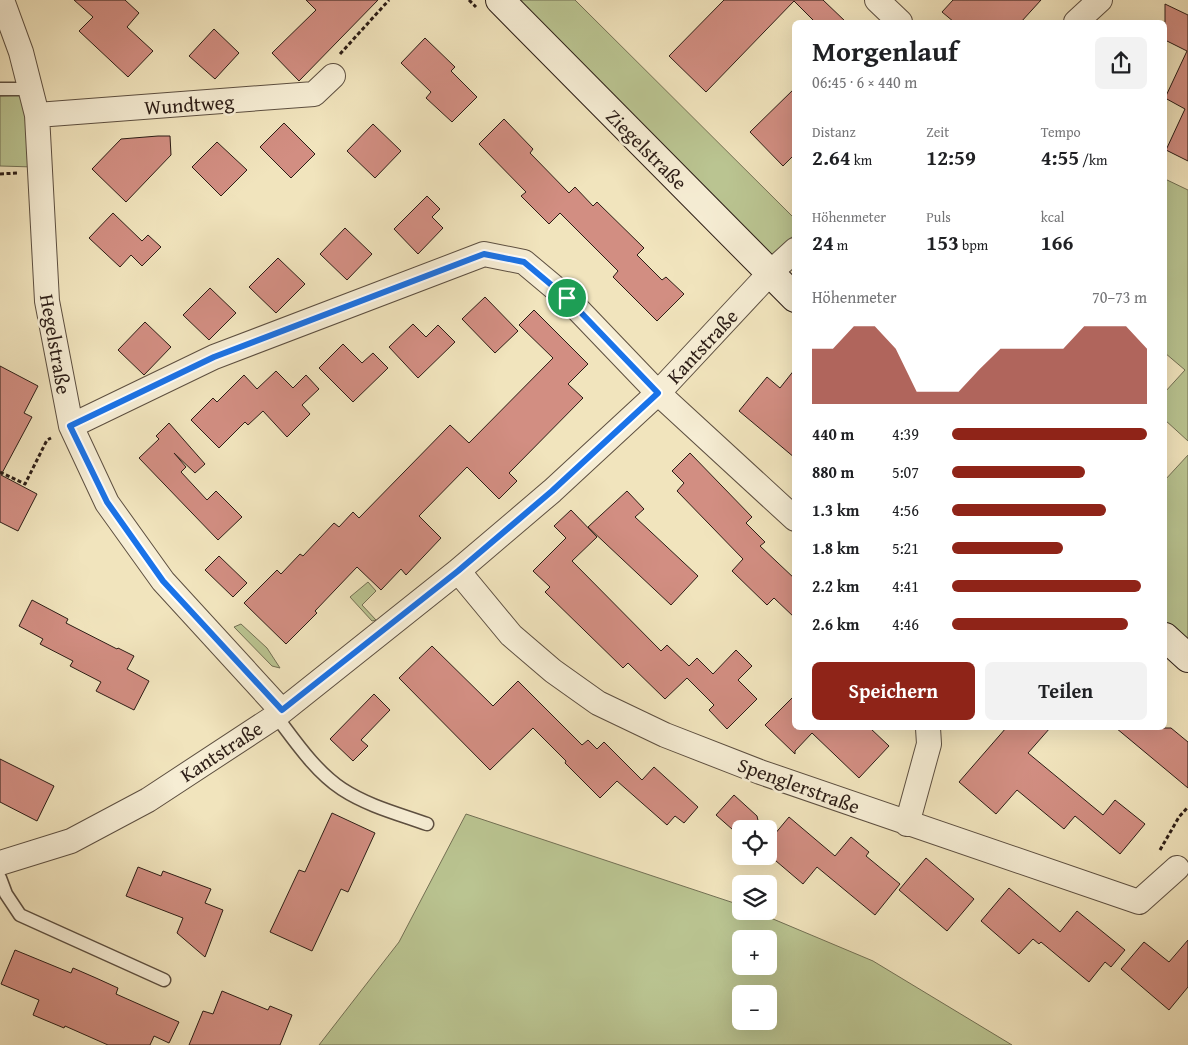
<!DOCTYPE html>
<html lang="de">
<head>
<meta charset="utf-8">
<style>
  :root { --surface:#fff; --page:#f2f2f2; --text:#202124; --muted:#757577; --accent:#8f2418 }
  body { margin:0; font-family:"Gentium Book Plus",serif; background:var(--page); color:var(--text); height:100vh; display:flex; flex-direction:column; font-size:19px; white-space:nowrap }
  * { box-sizing:border-box; margin:0 }
  p { font-size:16px; color:var(--muted) }
  .icon { flex:none; width:28px; height:28px; fill:none; stroke:currentColor; stroke-width:2; stroke-linecap:round; stroke-linejoin:round }
  .map { position:relative; flex:1; overflow:hidden }
  .sheet { position:absolute; left:792px; top:20px; width:375px; height:710px; display:flex; flex-direction:column; background:var(--surface); border-radius:8px; box-shadow:0 5px 20px #0002 }
  .sheet>* { flex:none }
  .controls { position:absolute; left:732px; top:820px; display:grid; gap:10px }
  .controls a { display:grid; place-items:center; width:45px; height:45px; border-radius:8px; background:var(--surface); box-shadow:0 5px 20px #0002; font-size:25px }
  .pin { position:absolute; display:grid; place-items:center; width:42px; height:42px; color:#fff; margin:-21px; border:2px solid #fff; border-radius:50%; box-shadow:0 1px 5px #0007 }
  .round { display:grid; place-items:center; flex:none; width:52px; height:52px; border-radius:8px; background:var(--page) }
  .head { display:flex; align-items:center; justify-content:space-between; height:85px; padding:0 20px }
  h1 { font-size:28px; font-weight:800; line-height:38px }
  .stats { display:grid; grid-template-columns:repeat(3,1fr); gap:8px; height:85px; padding:5px 20px }
  .stats div { display:grid; align-content:center }
  .stats b { font-size:21px; font-weight:800 }
  .stats small { font-size:14px; font-weight:400 }
  .stats p { font-size:14px }
  .chart { height:140px; padding:10px 20px }
  .chart p { display:flex; justify-content:space-between }
  .chart svg { width:100%; height:90px; margin-top:5px; fill:var(--accent); opacity:.7 }
  .button { display:flex; gap:10px; margin-top:auto; padding:10px 20px }
  .button a { flex:1; height:58px; border-radius:8px; background:var(--accent); color:#fff; font-size:20px; font-weight:800; line-height:58px; text-align:center }
  .button a+a { background:var(--page); color:var(--text) }
  ul { padding:0 20px; list-style:none; font-size:16px }
  li { display:grid; grid-template-columns:80px 60px 1fr; align-items:center; height:38px }
  li i { height:12px; border-radius:6px; background:var(--accent) }
  .map>svg:first-child { display:block }
  .green { fill:#bac491; stroke:#737054; fill-rule:evenodd }
  .building { fill:#d28e82; stroke:#2c1d16 }
  .lines { fill:none; stroke-linecap:round; stroke-linejoin:round }
  .service-casing { stroke:#5d4f40; stroke-width:15 }
  .minor-casing { stroke:#5d4f40; stroke-width:26 }
  .secondary-casing { stroke:#2c1d16; stroke-width:30 }
  .path { stroke:#2c1d16; stroke-width:3; stroke-dasharray:4 2.5; stroke-linecap:butt }
  .service { stroke:#f6edd4; stroke-width:12 }
  .minor { stroke:#f6edd4; stroke-width:24 }
  .secondary { stroke:#f6edd4; stroke-width:28 }
  .route-casing { stroke:#fff; stroke-width:10 }
  .route { stroke:#1a73e8; stroke-width:6 }
  .labels { text-anchor:middle; dominant-baseline:central; stroke-width:5; stroke-linejoin:round; paint-order:stroke }
  .street-label { font-size:20px; fill:#2c1d16; stroke:#f6edd4 }
</style>
</head>
<body>
<div class="map">
<svg width="1188" height="1045" viewBox="0 0 1188 1045">
  <rect width="100%" height="100%" fill="#f1e4bd"/>
  <filter id="stains"><feTurbulence type="fractalNoise" baseFrequency=".004" numOctaves="4"/><feColorMatrix values="0 0 0 0 .2 0 0 0 0 .09 0 0 0 0 .02 0 0 0 .5 -.17"/></filter>
  <radialGradient id="worn" r=".72"><stop offset=".6" stop-color="#630" stop-opacity="0"/><stop offset="1" stop-color="#630" stop-opacity=".3"/></radialGradient>
  <path class="green" d="M514,0h61l220,219v15l-25,24z
    M25,95l9,72 -34,-1v-70z
    M1165,179l23,11v251l-23,-21v-28l20,-22 -20,-17z
    M1188,455v191l-23,-21v-145z
    M368,582l8,9 -14,14 14,15 -4,1 -22,-24z
    M241,624l26,24 13,20 -8,-2 -38,-39z
    M466,814l271,90 4,2v5h13l119,50 139,84h-693l80,-103zM741,939h28v27h-28zM741,994h28v27h-28z"/>
  <path class="building" d="M74,0h51l14,13 -12,14 26,24 -25,26 -49,-46 14,-14z
    M306,0h72l-79,81 -27,-28 44,-43z
    M724,0h99l23,22h-31l-21,-21 -88,91 -37,-36z
    M953,0h88l-20,22h-67l-12,-10z
    M1165,4l23,11v146l-22,-11 19,-41 -20,-11 22,-47 -22,-11z
    M214,29l25,24 -24,26 -26,-23z
    M425,38l30,29 -4,4 26,26 -25,25 -26,-24 5,-6 -30,-29z
    M795,88v66l-12,12 -33,-34z
    M504,119l29,30 -3,4 39,40 6,-6 18,19 4,-4 47,46 -7,7 25,25 4,-3 18,17 -27,27 -44,-44 5,-6 -58,-58 -11,11 -28,-28 5,-4 -47,-48z
    M284,123l31,31 -24,24 -31,-31z
    M373,124l28,27 -26,27 -28,-27z
    M158,136h12l1,19 -45,47 -34,-33 29,-30z
    M217,142l30,28 -26,26 -29,-29z
    M427,196l13,13 -8,8 11,11 -25,26 -24,-25z
    M113,213l29,28 6,-6 13,12 -19,19 -11,-11 -11,12 -31,-29z
    M345,228l27,26 -25,26 -27,-26z
    M278,258l27,26 -29,29 -27,-26z
    M210,288l26,25 -27,27 -26,-25z
    M485,297l33,34 -23,22 -33,-34z
    M534,310l54,54 -20,20 15,14 -74,75 8,8 -18,18 -32,-32 -48,49 22,22 -35,37 -5,-6 -20,21 -24,-23 -42,44 2,2 -31,31 -42,-41 33,-33 4,4 19,-20 3,2 31,-33 5,4 14,-15 6,6 91,-93 19,18 84,-85 -34,-33z
    M145,322l26,25 -27,28 -26,-25z
    M413,324l13,13 12,-12 17,17 -37,36 -29,-31z
    M343,344l19,19 11,-10 15,15 -35,34 -34,-34z
    M0,366l38,20 -14,27 8,4 -31,58 36,19 -19,37 -18,-9z
    M795,369v89l-56,-47 28,-34 13,11z
    M276,371l17,17 13,-13 13,14 -17,16 8,9 -23,23 -24,-26 -15,14 -3,-3 -26,26 -28,-28 22,-22 4,4 27,-27 13,14z
    M169,423l36,41 -10,9 -21,-20 12,14 -5,5 26,28 9,-9 26,26 -24,23 -79,-82 20,-19 -3,-3z
    M690,453l62,64 -6,6 19,19 -5,4 35,33v39l-21,-20 -7,7 -35,-34 11,-12 -66,-68 7,-8 -12,-12z
    M627,491l17,18 -9,8 63,59 -27,29 -83,-78z
    M571,510l26,27 -25,24 89,90 6,-6 22,21 8,-8 16,16 23,-24 16,16 -14,14 19,19 -30,30 -18,-19 5,-5 -27,-27 -22,21 -37,-36 -5,5 -78,-76 5,-5 -17,-16 33,-33 -12,-12z
    M219,556l28,27 -14,14 -28,-27z
    M32,600l36,19 -2,4 51,26 1,-1 16,8 -7,13 22,12 -15,29 -38,-19 5,-9 -31,-16 3,-5 -33,-17 3,-5 -24,-13z
    M432,646l61,60 25,-25 64,64 6,-5 9,9 7,-7 38,38 12,-13 44,40 -14,16 -9,-7 -8,9 -50,-44 -17,17 -35,-35 1,-2 -33,-33 -43,42 -91,-92z
    M374,694l16,16 -29,30 7,6 -15,15 -23,-22z
    M795,695v33h75l19,18 -30,32 -47,-45 -17,18v3l-30,-29z
    M1006,728h44l-22,25 75,62 12,-15 30,24 -25,30 -45,-38 -11,13 -47,-39 -21,24 -37,-32z
    M1116,728h55l17,14v46z
    M0,759l54,27 -17,35 -37,-19z
    M734,795l23,21 3,13h-19v8l-25,-22z
    M332,813l43,20 -27,59 -7,-3 -29,62 -42,-19 29,-62 6,2z
    M789,817l46,39 16,-19 18,15 -3,4 34,28 -25,31 -58,-48 -14,17 -34,-29v-14z
    M926,858l48,41 -27,32 -48,-41z
    M138,867l23,9 2,-5 48,18 -6,14 18,7 -18,47 -28,-24 6,-15 -57,-22z
    M1009,888l51,44 17,-21 48,39 -14,17 -6,-5 -16,20 -48,-40 -2,2 -6,-5 -14,15 -38,-33z
    M1188,940v47l-19,23 -48,-41 23,-27 25,20z
    M15,950l56,23 2,-5 23,10 22,10 -2,6 63,28 -10,21 -15,-7 -4,9h-42l-43,-19 -1,2 -31,-13 6,-15 -38,-16z
    M222,991l46,19 2,-4 22,9 -12,30h-91l14,-34 10,3z"/>
  <g class="lines">
    <g class="service-casing">
      <path id="service" d="M0,89h30
        M276,716c19,25 39,55 66,73 26,17 57,25 85,35
        M0,878l6,16 14,21 144,65"/>
    </g>
    <g class="minor-casing">
      <path id="minor" d="M2,0l19,52 16,63 10,186 24,125 36,77 56,78 119,130
        M877,0l23,22
        M1076,22l24,-22
        M37,115l277,-21 19,-18
        M71,426l143,-69 270,-103 40,8 43,36 91,95 137,126
        M458,571l53,64 42,36 45,32 67,32 95,37 379,130 38,-34
        M907,824l22,-80 -1,-16
        M0,863l71,-22 77,-41 128,-84 182,-145 94,-80 106,-98 112,-120 25,-23"/>
    </g>
    <g class="secondary-casing">
      <path id="secondary" d="M500,0l295,298
        M1165,637l23,21"/>
    </g>
    <path class="path" d="M469,0l7,7
      M340,54l49,-54
      M0,174l17,-1
      M0,472l25,12 22,-44 4,-2
      M1160,850l19,-33 9,-10"/>
    <use href="#service" class="service"/>
    <use href="#minor" class="minor"/>
    <use href="#secondary" class="secondary"/>
  </g>
  <g class="lines">
    <g class="route-casing">
      <path id="route" d="M484,254l40,8 43,36 91,95 -106,98 -94,80 -176,139 -119,-129 -56,-79 -37,-76 144,-69z"/>
    </g>
    <use href="#route" class="route"/>
  </g>
  <g class="labels">
    <g class="street-label">
      <text transform="translate(189 104) rotate(-4)">Wundtweg</text>
      <text transform="translate(647 149) rotate(45)">Ziegelstraße</text>
      <text transform="translate(56 344) rotate(80)">Hegelstraße</text>
      <text transform="translate(702 346) rotate(-47)">Kantstraße</text>
      <text transform="translate(221 751) rotate(-33)">Kantstraße</text>
      <text transform="translate(799 785) rotate(20)">Spenglerstraße</text>
    </g>
  </g>
  <rect width="100%" height="100%" filter="url(#stains)"/>
  <rect width="100%" height="100%" fill="url(#worn)"/>
</svg>
<div class="controls">
<a><svg class="icon" aria-label="locate" viewBox="0 0 24 24"><circle cx="12" cy="12" r="6"/><path d="M12 2v4M12 18v4M2 12h4M18 12h4"/></svg></a>
<a><svg class="icon" aria-label="layers" viewBox="0 0 24 24"><path d="M12 4l9 5-9 5-9-5zM3 14l9 5 9-5"/></svg></a>
<a>+</a>
<a>−</a>
</div>
<div class="pin" style="left:567px;top:298px;background:#1e9e55"><svg class="icon" aria-label="arrive" viewBox="0 0 24 24"><path d="M6 21V4h12l-3 4 3 4H6"/></svg></div>
<section class="sheet">
<div class="head"><div><h1>Morgenlauf</h1><p>06:45 · 6 × 440 m</p></div><a class="round"><svg class="icon" aria-label="share" viewBox="0 0 24 24"><path d="M12 15V3M7 8l5-5 5 5M5 13v7h14v-7"/></svg></a></div>
<div class="stats">
<div><p>Distanz</p><b>2.64<small> km</small></b></div>
<div><p>Zeit</p><b>12:59</b></div>
<div><p>Tempo</p><b>4:55<small> /km</small></b></div>
</div>
<div class="stats">
<div><p>Höhenmeter</p><b>24<small> m</small></b></div>
<div><p>Puls</p><b>153<small> bpm</small></b></div>
<div><p>kcal</p><b>166</b></div>
</div>
<div class="chart"><p><span>Höhenmeter</span>70–73 m</p>
<svg viewBox="0 0 160 44" preserveAspectRatio="none"><path d="M0 44V17L10 17L20 6L30 6L40 17L50 38L60 38L70 38L80 27L90 17L100 17L110 17L120 17L130 6L140 6L150 6L160 17V44z"/></svg>
</div>
<ul>
<li><b>440 m</b>4:39<i style="width:100%"></i></li>
<li><b>880 m</b>5:07<i style="width:68%"></i></li>
<li><b>1.3 km</b>4:56<i style="width:79%"></i></li>
<li><b>1.8 km</b>5:21<i style="width:57%"></i></li>
<li><b>2.2 km</b>4:41<i style="width:97%"></i></li>
<li><b>2.6 km</b>4:46<i style="width:90%"></i></li>
</ul>
<div class="button"><a>Speichern</a><a>Teilen</a></div>
</section>
</div>
</body>
</html>
